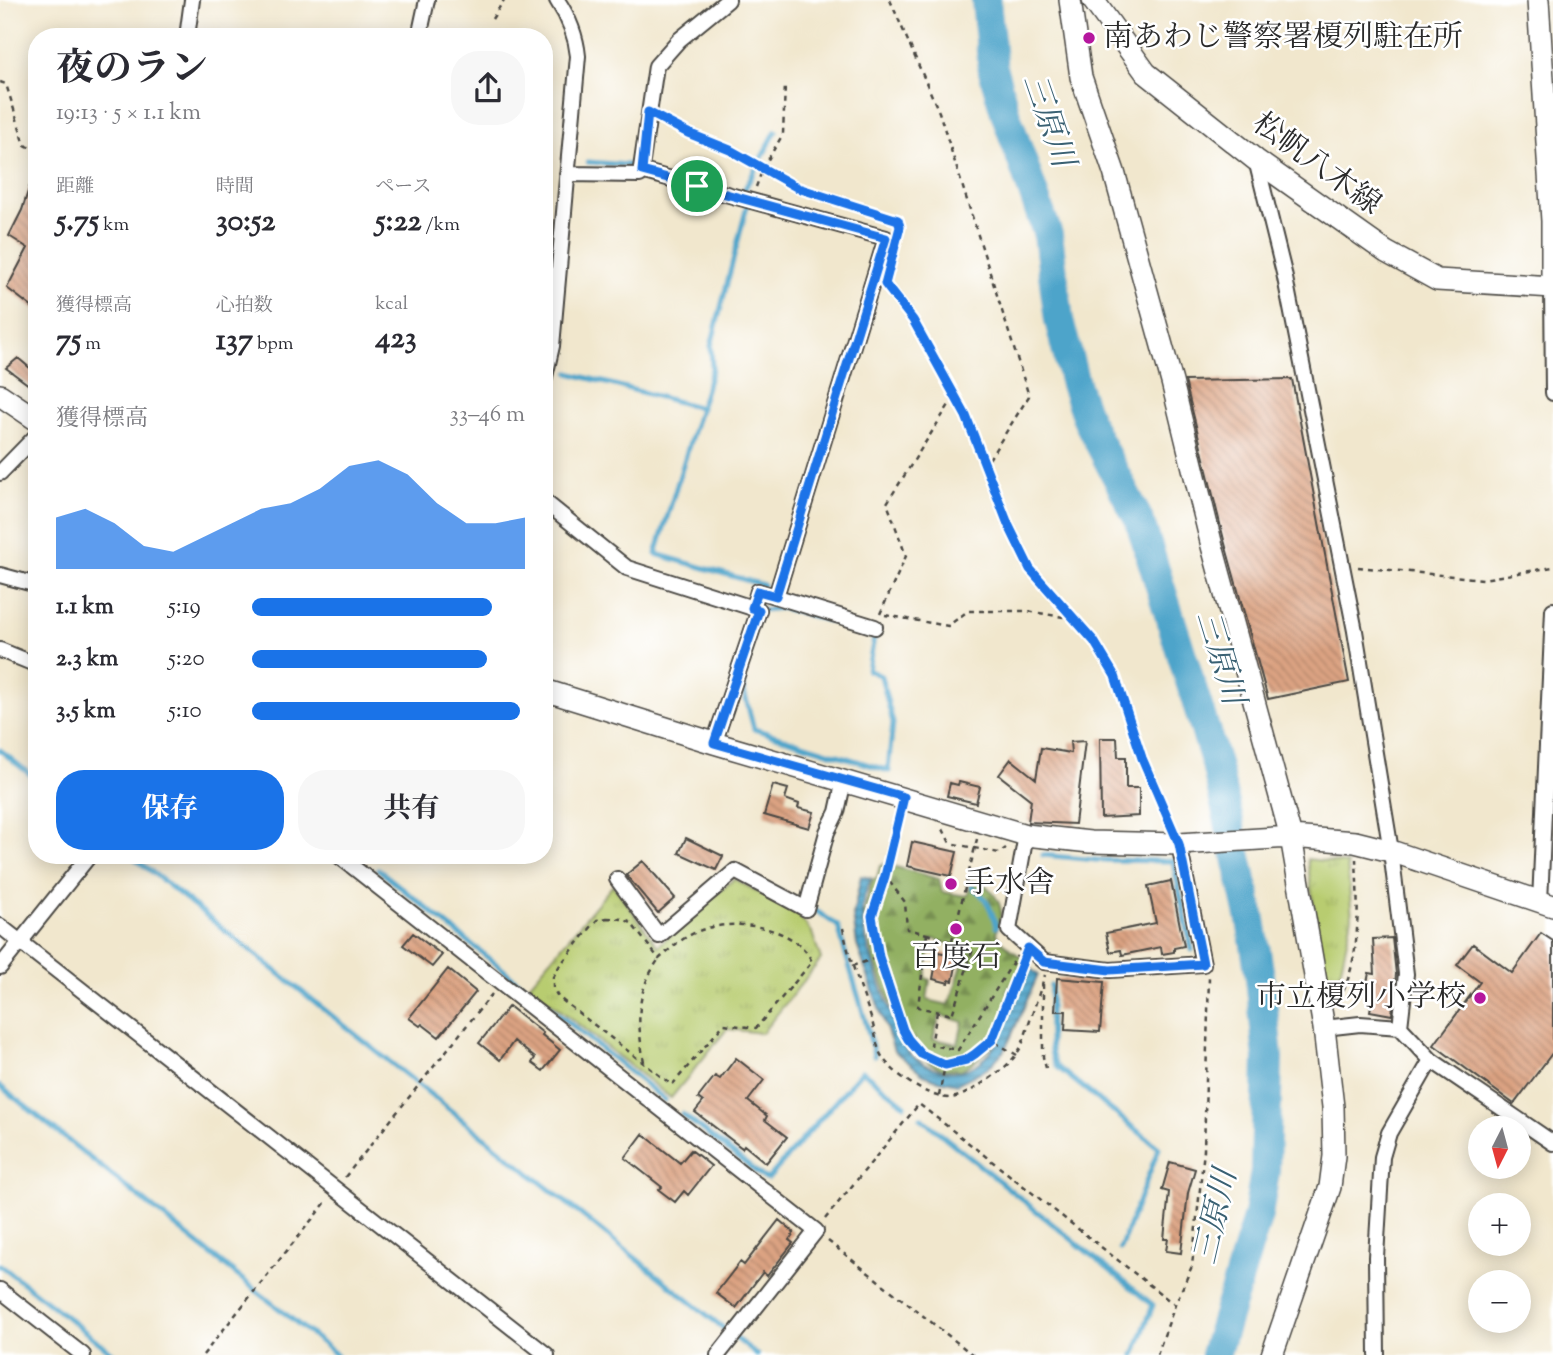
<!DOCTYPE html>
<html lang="ja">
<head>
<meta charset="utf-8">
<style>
  :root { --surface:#fff; --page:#f7f7f7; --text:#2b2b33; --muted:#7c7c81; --accent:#1a73e8 }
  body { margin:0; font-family:"Sorts Mill Goudy","Noto Serif JP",serif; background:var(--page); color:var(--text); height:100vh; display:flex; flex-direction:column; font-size:26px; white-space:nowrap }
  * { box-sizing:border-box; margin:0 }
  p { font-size:23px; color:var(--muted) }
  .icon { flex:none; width:38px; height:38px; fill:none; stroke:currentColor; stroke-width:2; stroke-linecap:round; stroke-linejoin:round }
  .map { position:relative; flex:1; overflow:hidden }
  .panel { position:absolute; left:28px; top:28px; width:525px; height:836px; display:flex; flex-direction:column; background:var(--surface); border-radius:28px; box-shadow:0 4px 18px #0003 }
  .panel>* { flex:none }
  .needle { width:46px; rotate:186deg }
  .fabs { position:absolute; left:1468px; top:1116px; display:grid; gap:14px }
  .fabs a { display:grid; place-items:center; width:63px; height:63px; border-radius:50%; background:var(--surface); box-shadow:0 4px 18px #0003; font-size:35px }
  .pin { position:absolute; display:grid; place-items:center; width:60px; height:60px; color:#fff; margin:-30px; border:4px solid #fff; border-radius:50%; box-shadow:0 2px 7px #0007 }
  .round { display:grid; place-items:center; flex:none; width:74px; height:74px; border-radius:28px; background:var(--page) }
  .head { display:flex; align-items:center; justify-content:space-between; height:119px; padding:0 28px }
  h1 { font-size:38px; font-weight:700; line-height:52px }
  .stats { display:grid; grid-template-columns:repeat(3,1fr); gap:10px; height:119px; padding:7px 28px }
  .stats div { display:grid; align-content:center }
  .stats b { font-size:30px; font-weight:700 }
  .stats small { font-size:19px; font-weight:400 }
  .stats p { font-size:19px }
  .chart { height:196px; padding:14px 28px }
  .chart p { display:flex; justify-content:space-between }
  .chart svg { width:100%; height:126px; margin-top:7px; fill:var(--accent); opacity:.7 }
  .cta { display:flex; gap:14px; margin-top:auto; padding:14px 28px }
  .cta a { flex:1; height:80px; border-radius:28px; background:var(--accent); color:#fff; font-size:28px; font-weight:700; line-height:80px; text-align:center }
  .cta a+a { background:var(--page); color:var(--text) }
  ul { padding:0 28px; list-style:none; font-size:23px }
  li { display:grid; grid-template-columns:112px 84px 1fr; align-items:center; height:52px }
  li i { height:18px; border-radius:9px; background:var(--accent) }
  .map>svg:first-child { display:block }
  .forest { fill:url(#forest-firs); stroke:#5e6e46; stroke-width:2; fill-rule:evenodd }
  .park { fill:url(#park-tufts); stroke:#727c4e; stroke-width:2 }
  .water { fill:url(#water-rules); stroke:#3c687a; stroke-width:2 }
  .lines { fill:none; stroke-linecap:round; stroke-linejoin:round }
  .stream { stroke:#4da4ca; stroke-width:5 }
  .river { stroke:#4da4ca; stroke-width:30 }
  .building { fill:url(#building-back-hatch) }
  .street-casing { stroke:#494743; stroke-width:18 }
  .secondary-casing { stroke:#494743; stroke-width:24 }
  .path { stroke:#494743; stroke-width:2.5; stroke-dasharray:5 5; stroke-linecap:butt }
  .street { stroke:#fff; stroke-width:14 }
  .secondary { stroke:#fff; stroke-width:21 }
  .route-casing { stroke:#fff; stroke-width:14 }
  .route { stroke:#1a73e8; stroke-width:9 }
  .poi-dot { fill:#b5179e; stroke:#fff; stroke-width:2.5 }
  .labels { text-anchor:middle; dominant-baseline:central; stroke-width:5; stroke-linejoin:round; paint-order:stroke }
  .poi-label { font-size:30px; fill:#2b2b2b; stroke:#fff; text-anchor:start }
  .street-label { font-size:30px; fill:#2b2b2b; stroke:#fff }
  .water-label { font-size:32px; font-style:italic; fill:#3a6173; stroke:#fff }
</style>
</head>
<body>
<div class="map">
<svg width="1553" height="1355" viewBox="0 0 1553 1355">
  <defs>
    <pattern id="forest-firs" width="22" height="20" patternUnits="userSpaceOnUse" patternTransform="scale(1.75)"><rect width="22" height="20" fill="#92b062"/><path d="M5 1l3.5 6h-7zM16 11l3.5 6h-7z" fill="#778f51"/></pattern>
    <pattern id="park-tufts" width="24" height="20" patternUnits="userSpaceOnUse" patternTransform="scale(1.75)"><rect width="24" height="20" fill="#b8cc70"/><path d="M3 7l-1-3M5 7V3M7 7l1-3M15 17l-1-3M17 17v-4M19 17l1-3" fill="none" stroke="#9eaf61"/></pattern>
    <pattern id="water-rules" width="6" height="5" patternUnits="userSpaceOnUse" patternTransform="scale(1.75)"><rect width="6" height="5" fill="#4da4ca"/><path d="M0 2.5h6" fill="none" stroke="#4086a4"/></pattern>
    <pattern id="building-back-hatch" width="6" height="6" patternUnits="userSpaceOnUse" patternTransform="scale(1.75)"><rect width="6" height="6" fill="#dca382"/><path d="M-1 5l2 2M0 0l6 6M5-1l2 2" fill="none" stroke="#b3856b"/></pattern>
  </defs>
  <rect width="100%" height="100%" fill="#fff"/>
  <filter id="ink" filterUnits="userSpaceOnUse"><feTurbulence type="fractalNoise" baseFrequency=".0143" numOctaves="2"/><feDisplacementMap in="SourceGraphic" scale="14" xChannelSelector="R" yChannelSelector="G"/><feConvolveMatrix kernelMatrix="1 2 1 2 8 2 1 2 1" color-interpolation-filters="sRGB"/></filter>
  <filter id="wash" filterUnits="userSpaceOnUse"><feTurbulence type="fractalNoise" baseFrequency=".00686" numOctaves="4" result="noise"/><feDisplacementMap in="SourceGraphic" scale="28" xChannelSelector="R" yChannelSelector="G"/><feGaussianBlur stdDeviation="1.57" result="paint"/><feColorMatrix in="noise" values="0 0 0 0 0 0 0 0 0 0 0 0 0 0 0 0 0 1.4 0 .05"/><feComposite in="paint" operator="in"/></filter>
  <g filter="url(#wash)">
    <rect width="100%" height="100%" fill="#f1e7cd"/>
    <path class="forest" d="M885,864l54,15 3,13 24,4 2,-1 3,-15c13,-1 28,17 30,31 0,7 -3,15 -5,22l5,8 27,22 1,4 -36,79 -19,16 -13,8 -19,-1 -12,-6 -24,-18 -32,-85 -10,-46 8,-34 5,-2 3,-12zM934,939l33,11 -18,55 -22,-5 3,-20 -5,-2 6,-38zM940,1015l23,7 -5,22 -25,-5z"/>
    <path class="park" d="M1307,859l40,5 5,53 -15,70 -12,-3z
      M734,879l63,34 15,20 9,26 -59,74 -35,-4 -56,69 -142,-113 84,-100 45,61z"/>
    <path class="water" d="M861,876l10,2c-4,10 -10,25 -9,36 3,33 16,63 27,94 4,11 7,25 13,36 5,9 15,16 24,21 32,15 55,4 73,-25l31,-72 8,7 -28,64 -7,13 -15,16 -31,16 -23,-5 -11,-5 -29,-23 -37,-106 -4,-30z"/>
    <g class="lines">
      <path class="stream" d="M588,162l53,4
        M742,194l34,-63
        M748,202l-37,144 1,23 -56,185 107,31
        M569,373l132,35
        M762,610l21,-2 72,20
        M871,632l4,1 -7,37 13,6 12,47 -5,46
        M740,676l14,53 135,42
        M0,750l37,30
        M1043,855l53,5 77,1 19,89
        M132,856l625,499
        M378,869l287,231
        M972,887c15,10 20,23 24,40
        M815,910l23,16c11,44 27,86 36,130
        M1051,986c0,20 -5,65 5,80l103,82 -39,101
        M0,1086l337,269
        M682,1114l81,63 5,2 94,-108 43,34
        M921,1118l232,187 -19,50
        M0,1265l115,90"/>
      <path class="river" d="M986,0l7,71 12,41 43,123 11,85 16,64 13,37 52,101 76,242 35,156 9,57 8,81 -3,113 -7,44 -43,140"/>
    </g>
    <g id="blocks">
      <path class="building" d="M34,173h3v138l-30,-23 21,-40 -19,-12 13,-26z
        M18,358l19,16v17l-31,-23z
        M1292,379l57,303 -81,17 -44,-159 -39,-159z
        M1100,738h17l1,19h8v31h13v28l-38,2z
        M1085,741l-10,83 -47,-2 3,-22 -32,-25 12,-16 25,20 5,-31 30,5 -1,-11z
        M959,782l21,5 -4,16 -29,-7 3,-13 8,2z
        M773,785l15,4 -3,10 14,5 -1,4 16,4 -5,16 -45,-13z
        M686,838l37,18 -7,14 -37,-17z
        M912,842l45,10 -6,24 -44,-10z
        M643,861l32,37 -17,15 -32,-38z
        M1171,881l13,65 -10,2v4l-12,2 -1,-7 -39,8 -1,-5 -11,2 -4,-19 50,-10 -8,-37z
        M413,933l29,22 -10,12 -29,-22z
        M1541,933l12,8v111l-39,52 -80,-59 46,-63 -23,-17 16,-21 39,29z
        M1392,938l4,36 -4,41 -22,-4 4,-21 -8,-2 3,-15 6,1 -2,-35z
        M938,952l20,4 -5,25 -4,-1v3l-16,-4z
        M448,969l28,23 -37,45 -17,-13 -2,2 -11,-8z
        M1057,978l47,4 -4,50 -35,-2 1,-19h-11z
        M509,1006l34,27 -1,2 18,15 -17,21 -11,-8 3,-5 -21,-17 -14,19 -21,-17z
        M736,1058l28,22 -16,21 19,15 -2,4 22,17 -21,26 -22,-18 -2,3 -47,-36 8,-10 -5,-4 17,-22 5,3z
        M643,1134l37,29 11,-13 20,16 -23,29 -4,-4 -9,11 -16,-12 3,-3 -37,-29z
        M1170,1162l25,7 -7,24 -7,60 -15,-2 2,-12h-4l5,-47 -7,-2z
        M779,1220l15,13 -5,7 4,3 -26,33 -4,-4 -27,36 -20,-15 24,-31 4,3z"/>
    </g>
  </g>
  <g filter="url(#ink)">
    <use href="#blocks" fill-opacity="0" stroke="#494743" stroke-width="2"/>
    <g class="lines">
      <g class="street-casing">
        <path id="street" d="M187,37l5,-37
          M419,37l8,-37
          M1256,160l28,113 71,358 36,220 15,123 -6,53
          M642,171l244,67 -110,358
          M567,174l73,1 16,-109 23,-26 49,-40
          M1552,287l1,106
          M544,381l8,-35 26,-290c-2,-21 -9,-38 -21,-56
          M0,473l37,-38
          M544,501l83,67 132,42 -45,133
          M0,575l37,10
          M753,608l5,-17 117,36
          M0,650l37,15
          M1026,835l-17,95 35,32 66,8 93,-6 -24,-120
          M339,856l477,375 -98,124
          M617,879l42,57 76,-65 71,38 21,-77 10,-20 7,-32
          M1540,902l13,-292
          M0,926l547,429
          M0,967l89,-111
          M1324,1028l36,-4 40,3 31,33 122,83
          M0,1290l83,65
          M1377,1355l-1,-98 6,-100 7,-24 42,-73"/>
      </g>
      <g class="secondary-casing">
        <path id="secondary" d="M1070,0l11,77 33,95 58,210 40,164 79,291 33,191 9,79 1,49 -4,31 -58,168
          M1093,0l53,73 110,87 130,92 51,28 116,7
          M1538,0l14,221v66
          M0,395l37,25
          M544,690l170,53 312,92 64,7 89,2 112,-7 64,5 36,9 162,55"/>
      </g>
      <path class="path" d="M890,0l49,112 90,284 -43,68
        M492,19l12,-19
        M0,82l6,2 19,61 12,6
        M663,120l25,13 42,17 68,38 100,32 1,10
        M756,187l7,-19 20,-34 2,-49
        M887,287l26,33 53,96 42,108 22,45 64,72 21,35 27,82 29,66
        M1358,567l125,12 70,-12
        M880,614l26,-58 -19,-53 67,-106
        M885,615l63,11 20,-15h59l48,8
        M899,815l-14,61 20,26 2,27 20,5
        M943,829l7,14 49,10 7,-5
        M885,876c-5,13 -12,27 -12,41 0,27 20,96 33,119 8,13 24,26 39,29 18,2 34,-14 46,-25
        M607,918l17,1 7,4 28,36c13,-12 24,-22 40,-28 34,-14 98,-5 113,31l-56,66 -32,-4 -52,61 -114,-88 -5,-9v-11l7,-12 37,-45z
        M843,928c6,33 19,62 29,93 3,10 4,22 8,32 9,19 49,46 70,45 9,-1 18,-5 25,-10 19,-12 37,-23 47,-43l23,-70
        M927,934l46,15 -21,66 -34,-8z
        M952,941l25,-102
        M852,966l27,-9
        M1043,984v73l3,11
        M1339,1000c23,-43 19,-94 17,-141
        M937,1012l-6,33 27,5 59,-94
        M1017,1055l-26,-15 31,-76
        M644,1062c-7,-39 -9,-70 15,-103
        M939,1096l6,-31
        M345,1177l147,-183
        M825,1219l94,-115 256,201
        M828,1241l145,114
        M203,1355l123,-153
        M1157,1355l18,-50 17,-39 12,-116 5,-173"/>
      <use href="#street" class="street"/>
      <use href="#secondary" class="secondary"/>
    </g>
  </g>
  <g class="lines" filter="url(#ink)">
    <g class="route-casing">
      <path id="route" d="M648,112l40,21 42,17 68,38 100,32 2,7 -15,57 28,36 53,96 42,108 22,45 64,72 21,35 27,82 37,86 24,120 -93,6 -66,-8 -16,-14 -36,92 -17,14 -9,6 -21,5 -24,-11 -13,-15 -5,-9 -24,-73 -7,-41 13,-40 19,-79 -190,-54 45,-133 -7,-2 6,-17 18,5 110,-358 -244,-67z"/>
    </g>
    <use href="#route" class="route"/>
  </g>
  <g class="poi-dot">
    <circle cx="1089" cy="38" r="7"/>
    <circle cx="951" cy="884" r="7"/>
    <circle cx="956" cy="929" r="7"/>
    <circle cx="1480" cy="998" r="7"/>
  </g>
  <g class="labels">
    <g class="poi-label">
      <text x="1103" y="38">南あわじ警察署榎列駐在所</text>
      <text x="965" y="884">手水舎</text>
      <text x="956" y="958" text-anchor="middle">百度石</text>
      <text x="1466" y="998" text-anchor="end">市立榎列小学校</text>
    </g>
    <g class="street-label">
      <text transform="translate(1316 165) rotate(36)">松帆八木線</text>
    </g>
    <g class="water-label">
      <text transform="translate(1047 121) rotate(71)">三原川</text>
      <text transform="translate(1219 658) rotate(73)">三原川</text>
      <text transform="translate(1217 1217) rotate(-77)">三原川</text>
    </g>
  </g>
</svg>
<div class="fabs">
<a><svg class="needle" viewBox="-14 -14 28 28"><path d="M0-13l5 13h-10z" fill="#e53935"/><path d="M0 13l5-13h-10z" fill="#7c7c81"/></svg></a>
<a>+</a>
<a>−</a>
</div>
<div class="pin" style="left:697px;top:186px;background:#1e9e55"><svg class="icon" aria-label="arrive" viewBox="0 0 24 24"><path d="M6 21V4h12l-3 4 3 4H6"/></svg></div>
<section class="panel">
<div class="head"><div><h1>夜のラン</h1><p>19:13 · 5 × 1.1 km</p></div><a class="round"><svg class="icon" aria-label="share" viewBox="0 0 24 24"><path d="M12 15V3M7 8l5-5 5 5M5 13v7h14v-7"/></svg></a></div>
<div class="stats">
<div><p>距離</p><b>5.75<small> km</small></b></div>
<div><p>時間</p><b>30:52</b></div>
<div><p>ペース</p><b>5:22<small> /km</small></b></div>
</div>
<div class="stats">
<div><p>獲得標高</p><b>75<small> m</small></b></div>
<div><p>心拍数</p><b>137<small> bpm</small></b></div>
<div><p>kcal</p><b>423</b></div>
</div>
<div class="chart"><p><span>獲得標高</span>33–46 m</p>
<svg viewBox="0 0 160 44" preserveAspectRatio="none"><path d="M0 44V26L10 23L20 28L30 36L40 38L50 33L60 28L70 23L80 21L90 16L100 8L110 6L120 11L130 21L140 28L150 28L160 26V44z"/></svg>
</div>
<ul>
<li><b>1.1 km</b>5:19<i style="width:88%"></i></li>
<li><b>2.3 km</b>5:20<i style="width:86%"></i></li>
<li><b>3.5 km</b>5:10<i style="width:98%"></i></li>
</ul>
<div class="cta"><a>保存</a><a>共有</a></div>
</section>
</div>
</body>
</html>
